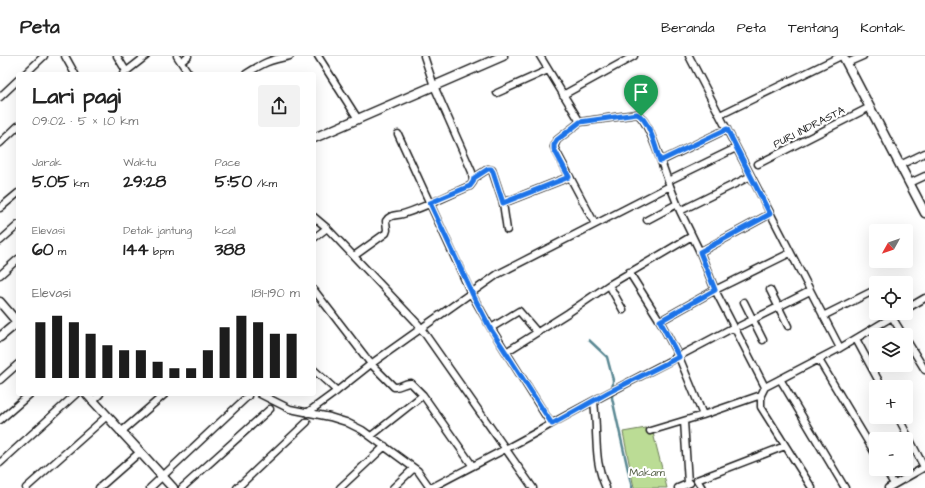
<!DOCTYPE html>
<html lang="id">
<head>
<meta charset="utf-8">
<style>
  :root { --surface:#fff; --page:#f2f2f2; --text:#222; --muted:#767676; --line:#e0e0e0; --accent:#1c1c1c }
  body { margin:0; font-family:"Architects Daughter",sans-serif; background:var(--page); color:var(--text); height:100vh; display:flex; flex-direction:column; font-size:15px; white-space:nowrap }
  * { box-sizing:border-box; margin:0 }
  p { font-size:13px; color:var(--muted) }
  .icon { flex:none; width:22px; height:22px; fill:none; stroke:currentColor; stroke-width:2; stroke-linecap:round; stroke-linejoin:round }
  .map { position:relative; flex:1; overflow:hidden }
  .drawer { position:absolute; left:16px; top:16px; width:300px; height:324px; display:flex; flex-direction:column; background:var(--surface); border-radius:4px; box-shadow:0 4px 16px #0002 }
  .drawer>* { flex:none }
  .needle { width:26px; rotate:230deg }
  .buttons { position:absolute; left:869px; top:168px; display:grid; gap:8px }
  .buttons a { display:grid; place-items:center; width:44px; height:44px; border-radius:4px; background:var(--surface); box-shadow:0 4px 16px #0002; font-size:20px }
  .pin { position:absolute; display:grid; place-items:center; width:34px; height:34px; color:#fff; margin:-41px -17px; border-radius:50% 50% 50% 0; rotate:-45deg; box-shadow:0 0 4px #0007 }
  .pin .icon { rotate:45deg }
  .round { display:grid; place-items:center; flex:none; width:42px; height:42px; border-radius:4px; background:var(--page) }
  .overview { display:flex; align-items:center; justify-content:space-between; height:68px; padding:0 16px }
  h1 { font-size:22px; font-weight:700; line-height:30px }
  .figures { display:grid; grid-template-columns:repeat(3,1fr); gap:6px; height:68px; padding:4px 16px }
  .figures div { display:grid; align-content:center }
  .figures b { font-size:17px; font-weight:700 }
  .figures small { font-size:11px; font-weight:400 }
  .figures p { font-size:11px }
  .chart { height:112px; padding:8px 16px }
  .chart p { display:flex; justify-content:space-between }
  .chart svg { width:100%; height:72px; margin-top:4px; stroke:var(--accent); stroke-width:6 }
  header { display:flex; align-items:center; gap:24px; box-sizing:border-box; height:56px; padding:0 20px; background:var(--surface); border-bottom:1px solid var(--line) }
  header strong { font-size:19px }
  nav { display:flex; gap:22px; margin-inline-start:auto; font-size:14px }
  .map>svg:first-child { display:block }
  .green { fill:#bbdc95; stroke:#6c7c58 }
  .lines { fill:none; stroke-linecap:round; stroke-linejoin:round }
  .stream { stroke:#5a8893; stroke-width:2.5 }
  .street-casing { stroke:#1c1c1c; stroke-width:9 }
  .secondary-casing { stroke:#1c1c1c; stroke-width:11 }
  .street { stroke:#fff; stroke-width:6 }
  .secondary { stroke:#fff; stroke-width:8 }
  .route-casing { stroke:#fff; stroke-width:8 }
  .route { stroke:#1a73e8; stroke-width:5 }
  .labels { text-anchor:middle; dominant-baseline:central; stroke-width:4; stroke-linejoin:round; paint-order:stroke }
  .street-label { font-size:11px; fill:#1c1c1c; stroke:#fff }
  .park-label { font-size:11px; fill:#545f46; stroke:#fff }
</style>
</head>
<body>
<header>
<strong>Peta</strong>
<nav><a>Beranda</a><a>Peta</a><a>Tentang</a><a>Kontak</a></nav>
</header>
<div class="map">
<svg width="925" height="432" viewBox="0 0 925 432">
  <rect width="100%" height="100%" fill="#fff"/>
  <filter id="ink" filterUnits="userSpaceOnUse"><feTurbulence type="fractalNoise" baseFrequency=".025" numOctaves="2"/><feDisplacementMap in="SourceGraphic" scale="8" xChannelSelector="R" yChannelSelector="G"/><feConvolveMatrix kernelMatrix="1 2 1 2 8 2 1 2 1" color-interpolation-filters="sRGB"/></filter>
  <g filter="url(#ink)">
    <path class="green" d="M646,372l3,6 4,-1 14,55h-33l-11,-56z"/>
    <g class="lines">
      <path class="stream" d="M589,284l18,17 6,23 -1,18 20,90"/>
      <g class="street-casing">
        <path id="street" d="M65,0l10,18
          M117,0l9,15
          M177,0l12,18
          M318,0l40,63
          M540,0l40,66
          M689,0l151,292
          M181,6l7,-6
          M847,7l16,-7
          M25,18l19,-18
          M123,18l23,-18
          M246,18c17,-11 23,-14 44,-18
          M497,37l51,-23
          M563,39l71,-39
          M0,41l18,-17
          M720,59l121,-59
          M398,78l73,159 -100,71 23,23c6,1 11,-5 17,-4l12,12
          M0,87l18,-17
          M661,105l66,-32
          M758,108l112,-57
          M900,109l25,-12
          M474,122l14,-9 4,1 11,33 4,27
          M668,125l68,-33
          M910,127l15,-7
          M503,147l66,-26
          M0,152l18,-15
          M680,155l71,-35
          M314,161l13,11 91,96 115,164
          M647,164l30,-16
          M595,168l-41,-77 3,-7 23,-18 57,-8c12,5 27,58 33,72
          M314,182l13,-10
          M0,185l18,-16
          M700,196l70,-38
          M354,200l32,-23 1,-3 -1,-9c4,-7 10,-5 17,-7 23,-7 45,-19 67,-28l3,-4 -1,-10 -38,-86 -10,-30
          M629,216l31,49 19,36 24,58
          M0,219l18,-16
          M609,229l14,25
          M770,234l18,36
          M744,246l19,38
          M906,253l19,-11
          M823,260l52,-26
          M892,261l11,18
          M660,265l55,-31 75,-37
          M740,270l70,-35
          M734,271c-61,33 -122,63 -183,97l-60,-96 -20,-35 27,-19 172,-88 10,25 20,41 15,38 50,97 75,-39 59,-35
          M491,272l28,-17 18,21
          M856,283l26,48
          M906,283l19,31
          M506,296l62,-39 41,-28 83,-49
          M819,304l57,95
          M314,314l23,21
          M780,323l65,109
          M0,324l18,-16
          M765,331l-4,8v12l51,81
          M260,338l30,15 40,8 16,5 16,8 56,41 12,17
          M93,345l7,-7
          M594,345c1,10 2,21 2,31 1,21 1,36 10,56
          M307,357l30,-22 34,-27 -57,-74
          M898,361l26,50
          M0,364l30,-26
          M684,365l4,62
          M650,375l53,-16 58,-20
          M121,376l44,-38
          M371,380l52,-41 49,70
          M0,407l76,-69
          M885,413l9,15
          M26,432l81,-72
          M99,432l41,-36
          M150,432l98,-92
          M182,432l88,-79
          M237,432l70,-66
          M340,432l45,-42
          M393,432l21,-20
          M431,432c40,-22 81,-41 120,-64
          M678,432l12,-5
          M702,432l-5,-8 88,-34
          M888,432l37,-21"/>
      </g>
      <g class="secondary-casing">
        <path id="secondary" d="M843,0l82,157
          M314,82l189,-82
          M0,246l18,21
          M0,281l18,-15
          M87,338l86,94"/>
      </g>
      <use href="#street" class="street"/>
      <use href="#secondary" class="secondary"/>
    </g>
  </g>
  <g class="lines" filter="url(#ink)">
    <g class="route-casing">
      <path id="route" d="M637,58c12,5 19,35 23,47l67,-32 43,85 -70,38 15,38 -55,31 19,36 -70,35 -57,32 -62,-96 -18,-35 -42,-90 40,-17 3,-4 1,-4 14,-9h3l2,3 10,31 66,-26 -15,-28v-4l3,-5 23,-18z"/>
    </g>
    <use href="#route" class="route"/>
  </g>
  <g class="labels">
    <g class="street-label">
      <text transform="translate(809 71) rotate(-27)">PURI INDRASTA</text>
    </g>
    <g class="park-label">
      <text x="647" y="416">Makam</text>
    </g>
  </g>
</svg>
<div class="buttons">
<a><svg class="needle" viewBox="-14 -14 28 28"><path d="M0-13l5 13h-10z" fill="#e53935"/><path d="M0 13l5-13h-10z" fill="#767676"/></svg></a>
<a><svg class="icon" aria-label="locate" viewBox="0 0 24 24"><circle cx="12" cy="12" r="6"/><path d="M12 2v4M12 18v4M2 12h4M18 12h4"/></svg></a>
<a><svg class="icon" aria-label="layers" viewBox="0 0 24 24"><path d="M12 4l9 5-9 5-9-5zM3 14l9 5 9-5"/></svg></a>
<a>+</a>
<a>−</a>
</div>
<div class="pin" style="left:641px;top:60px;background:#1e9e55"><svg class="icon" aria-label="arrive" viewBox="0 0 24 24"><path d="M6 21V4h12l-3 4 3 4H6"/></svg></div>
<section class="drawer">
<div class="overview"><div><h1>Lari pagi</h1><p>09:02 · 5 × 1.0 km</p></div><a class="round"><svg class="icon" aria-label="share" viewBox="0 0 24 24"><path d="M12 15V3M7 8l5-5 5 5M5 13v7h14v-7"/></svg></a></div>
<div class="figures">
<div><p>Jarak</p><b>5.05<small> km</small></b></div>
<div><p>Waktu</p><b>29:28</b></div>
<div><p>Pace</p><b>5:50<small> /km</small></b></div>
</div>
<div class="figures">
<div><p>Elevasi</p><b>60<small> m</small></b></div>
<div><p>Detak jantung</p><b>144<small> bpm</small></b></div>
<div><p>kcal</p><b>388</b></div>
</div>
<div class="chart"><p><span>Elevasi</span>181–190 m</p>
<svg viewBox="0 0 160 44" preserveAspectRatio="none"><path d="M5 44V10M15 44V6M25 44V10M35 44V17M45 44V24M55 44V27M65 44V27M75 44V34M85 44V38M95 44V38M105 44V27M115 44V13M125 44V6M135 44V10M145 44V17M155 44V17"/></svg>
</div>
</section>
</div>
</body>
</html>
